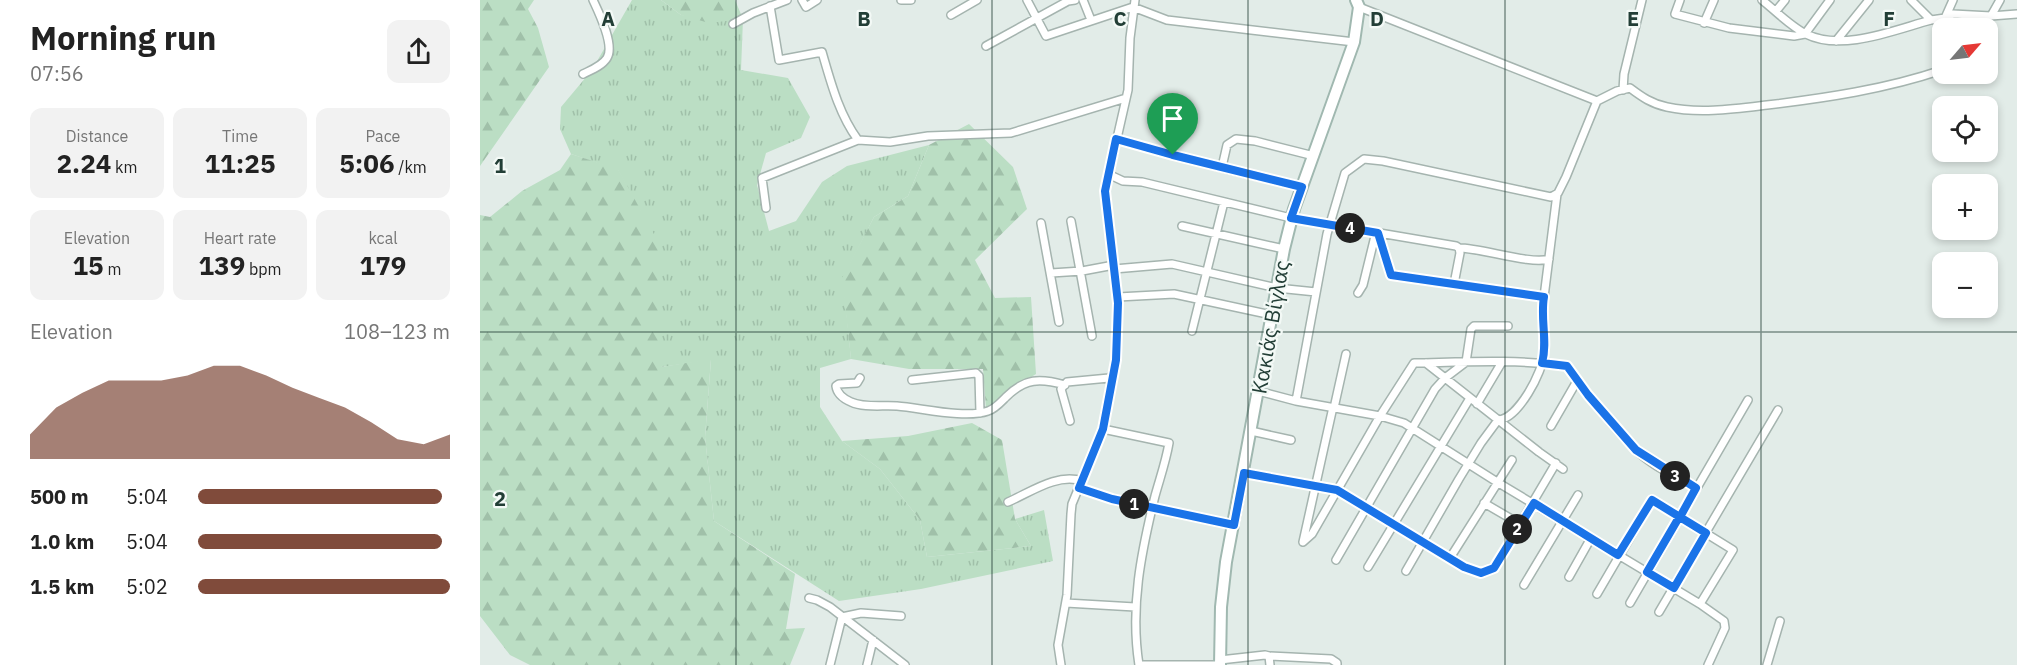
<!DOCTYPE html>
<html lang="en">
<head>
<meta charset="utf-8">
<style>
  :root { --surface:#fff; --page:#f2f2f2; --text:#222; --muted:#767676; --accent:#804b3b }
  body { margin:0; font-family:"IBM Plex Sans",sans-serif; background:var(--page); color:var(--text); height:100vh; display:flex; flex-direction:column; font-size:22px; white-space:nowrap }
  * { box-sizing:border-box; margin:0 }
  p { font-size:20px; color:var(--muted) }
  .icon { flex:none; width:33px; height:33px; fill:none; stroke:currentColor; stroke-width:2; stroke-linecap:round; stroke-linejoin:round }
  .map { position:relative; flex:1; overflow:hidden }
  .panel { display:flex; flex-direction:column; background:var(--surface); width:480px }
  .panel>* { flex:none }
  .needle { width:39px; rotate:62deg }
  .controls { position:absolute; left:1452px; top:18px; display:grid; gap:12px }
  .controls a { display:grid; place-items:center; width:66px; height:66px; border-radius:12px; background:var(--surface); box-shadow:0 3px 9px #0003; font-size:30px }
  .pin { position:absolute; display:grid; place-items:center; width:51px; height:51px; color:#fff; margin:-62px -26px; border-radius:50% 50% 50% 0; rotate:-45deg; box-shadow:0 0 6px #0007 }
  .pin .icon { rotate:45deg }
  .km { position:absolute; width:30px; height:30px; margin:-15px; border-radius:50%; background:#222; color:#fff; font-size:16px; line-height:30px; text-align:center }
  .round { display:grid; place-items:center; flex:none; width:63px; height:63px; border-radius:12px; background:var(--page) }
  .headline { display:flex; align-items:center; justify-content:space-between; height:102px; padding:0 30px }
  h1 { font-size:33px; font-weight:800; line-height:45px }
  .figures { display:grid; grid-template-columns:repeat(3,1fr); gap:9px; height:102px; padding:6px 30px }
  .figures div { display:grid; align-content:center; border-radius:12px; background:var(--page); text-align:center }
  .figures b { font-size:26px; font-weight:800 }
  .figures small { font-size:16px; font-weight:400 }
  .figures p { font-size:16px }
  .chart { height:168px; padding:12px 30px }
  .chart p { display:flex; justify-content:space-between }
  .chart svg { width:100%; height:108px; margin-top:6px; fill:var(--accent); opacity:.7 }
  ul { padding:0 30px; list-style:none; font-size:20px }
  li { display:grid; grid-template-columns:96px 72px 1fr; align-items:center; height:45px }
  li i { height:15px; border-radius:8px; background:var(--accent) }
  main { display:flex; flex:1; min-height:0 }
  .map>svg:first-child { display:block }
  .grass { fill:url(#grass-tufts) }
  .forest { fill:url(#forest-firs) }
  .lines { fill:none; stroke-linecap:round; stroke-linejoin:round }
  .street-casing { stroke:#a5b4af; stroke-width:10 }
  .secondary-casing { stroke:#a0b8b0; stroke-width:14 }
  .street { stroke:#fff; stroke-width:7 }
  .secondary { stroke:#fff; stroke-width:10 }
  .route-casing { stroke:#fff; stroke-width:12 }
  .route { stroke:#1a73e8; stroke-width:8 }
  .grid { fill:none; stroke:#223e36; stroke-width:1.5; stroke-opacity:0.55 }
  .labels { text-anchor:middle; dominant-baseline:central; stroke-width:4.5; stroke-linejoin:round; paint-order:stroke }
  .street-label { font-size:21px; fill:#223e36; stroke:#f3f9f6 }
  .grid-label { font-size:20px; text-anchor:middle; font-weight:bold; fill:#223e36; stroke:#f3f9f6; stroke-width:4.5; stroke-linejoin:round; paint-order:stroke }
</style>
</head>
<body>
<main>
<section class="panel">
<div class="headline"><div><h1>Morning run</h1><p>07:56</p></div><a class="round"><svg class="icon" aria-label="share" viewBox="0 0 24 24"><path d="M12 15V3M7 8l5-5 5 5M5 13v7h14v-7"/></svg></a></div>
<div class="figures">
<div><p>Distance</p><b>2.24<small> km</small></b></div>
<div><p>Time</p><b>11:25</b></div>
<div><p>Pace</p><b>5:06<small> /km</small></b></div>
</div>
<div class="figures">
<div><p>Elevation</p><b>15<small> m</small></b></div>
<div><p>Heart rate</p><b>139<small> bpm</small></b></div>
<div><p>kcal</p><b>179</b></div>
</div>
<div class="chart"><p><span>Elevation</span>108–123 m</p>
<svg viewBox="0 0 160 44" preserveAspectRatio="none"><path d="M0 44V34L10 23L20 17L30 12L40 12L50 12L60 10L70 6L80 6L90 10L100 15L110 19L120 23L130 29L140 36L150 38L160 34V44z"/></svg>
</div>
<ul>
<li><b>500 m</b>5:04<i style="width:97%"></i></li>
<li><b>1.0 km</b>5:04<i style="width:97%"></i></li>
<li><b>1.5 km</b>5:02<i style="width:100%"></i></li>
</ul>
</section>
<div class="map">
<svg width="1537" height="665" viewBox="0 0 1537 665">
  <defs>
    <pattern id="grass-tufts" width="24" height="20" patternUnits="userSpaceOnUse" patternTransform="scale(1.5)"><rect width="24" height="20" fill="#bbdec4"/><path d="M3 7l-1-3M5 7V3M7 7l1-3M15 17l-1-3M17 17v-4M19 17l1-3" fill="none" stroke="#a0c0a9"/></pattern>
    <pattern id="forest-firs" width="22" height="20" patternUnits="userSpaceOnUse" patternTransform="scale(1.5)"><rect width="22" height="20" fill="#bbdec4"/><path d="M5 1l3.5 6h-7zM16 11l3.5 6h-7z" fill="#a0c0a9"/></pattern>
  </defs>
  <rect width="100%" height="100%" fill="#e2ece8"/>
  <path class="grass" d="M152,0h29l20,15 62,4 -2,51 47,8 22,39 -9,21 -35,15 -9,32 12,46 27,-10 26,-39 25,-16 82,-21 -21,51 -34,21 -31,61 8,81 -31,9v39l22,34 38,28 40,51 7,37 104,-11 -16,-27 29,-9 9,51 -132,28 -82,12 -125,-80 -9,-84 6,-77 -50,7 -1,-120 -42,-77 -47,-16 -11,-25 1,-22 31,-37z"/>
  <path class="forest" d="M0,0h54l-6,9 10,19 11,39 -69,99z
    M181,0h74l8,19 -34,4 -28,-8z
    M489,124l44,43 14,42 -52,51 20,38 36,-1 5,77 -26,16 -24,19 -3,-40h-74l-58,-10 -9,-81 32,-61 34,-21 21,-51z
    M91,154l47,15 43,78v120l50,-8 -6,78 9,84 81,53 -9,55 19,-1 -15,37h-260l-20,-10 -30,-39v-401l10,2 32,-26 38,-21z
    M492,423l30,17 13,79 16,27 -104,11 -7,-37 -40,-51 -38,-28 66,-5z"/>
  <g class="lines">
    <g class="street-casing">
      <path id="street" d="M322,0l4,7 11,-7
        M421,0h10
        M547,0l19,36 87,-29 34,13 187,22
        M603,0l8,20
        M1200,0l-5,14 54,14 65,8 11,-2 25,-34
        M1282,0c14,11 28,26 44,34 36,18 88,-4 125,-14
        M1431,0l20,20 14,-2 4,10
        M879,7l238,94
        M1296,11l9,-11
        M471,15l26,-15
        M1511,16l9,-16
        M1465,18l8,-4 38,2 26,-2
        M1465,18l8,-18
        M1224,23l10,-23
        M253,24l20,-11 34,-13
        M1356,41l33,-41
        M506,46l82,-45 7,-1
        M103,74c8,-4 19,-8 24,-16 8,-13 -8,-45 -14,-58
        M1143,90l1,-16 18,-74
        M636,139l114,31 72,17
        M378,140l32,2 38,-6 83,-3 115,-35
        M742,167l5,-22 9,-6 19,2 59,15
        M628,174l15,7 19,1 149,36 165,28 3,2 1,5 -6,31 -63,-9 -13,-42
        M286,208l-4,-30 96,-38c-19,-26 -27,-57 -36,-88l-43,8 -9,-54
        M591,221l21,115
        M561,223l18,99
        M702,226l102,23
        M979,248c23,0 72,17 90,11
        M634,269l58,-5 105,24 39,4
        M571,273l31,-2 32,-6
        M974,284l90,13 13,-103
        M878,293l5,-8 13,-53
        M638,297l56,-3 98,21
        M712,331l32,-129
        M946,363l113,89 24,17
        M380,378l-3,5 -18,1 -3,2c1,8 8,13 15,16 13,6 31,3 46,4 25,2 68,13 91,5 7,-2 13,-9 18,-14 19,-19 34,-19 59,-12
        M432,380l64,-7 3,3 1,37
        M778,391l38,10 84,15 34,-53c51,-1 102,-4 153,3 21,29 44,59 69,84 16,16 40,26 60,38
        M816,401l31,-167 18,-61 19,-14 19,2 168,36 7,-4 8,-16 31,-76 20,-10 13,-3c12,9 22,16 37,19 32,7 67,2 100,-2 59,-7 119,-16 175,-35
        M997,404l25,-42
        M853,407l-30,135 9,-8 68,-118 24,7 93,59 203,122 24,17 1,7 -17,37
        M854,408l12,-54
        M590,421l-9,-32 6,-7 42,-4 5,-4
        M1071,426l26,-45
        M623,429l66,14c-3,18 -9,35 -14,53 -14,57 -25,111 -16,169
        M771,431l40,9
        M764,473l93,17 127,77 17,6 13,-5 62,-105
        M599,488l33,11 122,26
        M528,502c23,-10 49,-29 74,-21
        M1004,503l36,21
        M970,558l62,-98
        M856,560l99,-171 10,-11 21,-16 5,-33 3,-3h34
        M888,567l102,-169
        M926,571l53,-92 22,-36 17,-23c20,-1 45,-48 46,-67 1,-19 -4,-37 0,-56
        M1089,577l22,-39
        M1044,585l54,-90
        M1117,594l55,-94 81,50 -33,54
        M329,598l8,2 13,7 75,58
        M586,603l69,4
        M1150,603l118,-203
        M1179,612l119,-202
        M789,656l62,3 6,4v2
        M740,660l45,-5 4,1 1,9
        M350,665l12,-48 19,-4 40,3
        M387,665l6,-25
        M581,665l-3,-20 9,-50 4,-81 1,-10 31,-75 13,-69 2,-57 -13,-112 23,-101 2,-52 5,-38
        M659,665h81
        M1287,665l13,-44"/>
    </g>
    <g class="secondary-casing">
      <path id="secondary" d="M740,665l1,-58 5,-45 58,-313 10,-40 60,-167 5,-35 -3,-7"/>
    </g>
    <use href="#street" class="street"/>
    <use href="#secondary" class="secondary"/>
  </g>
  <g class="lines">
    <g class="route-casing">
      <path id="route" d="M693,155l-57,-16 -11,52 13,112 -2,57 -13,69 -24,59 33,11 122,26 10,-52 93,17 127,77 17,6 13,-5 40,-65 84,52 34,-55 54,33 -32,55 -27,-16 31,-53 2,-2 16,-29 -60,-38 -48,-55 -21,-29 -25,-3c6,-21 -2,-45 2,-66l-153,-22 -13,-42 -87,-15 11,-31 -129,-32"/>
    </g>
    <use href="#route" class="route"/>
  </g>
  <path class="grid" d="M256,0v665M512,0v665M768,0v665M1025,0v665M1281,0v665M0,332h1537"/>
  <g class="labels">
    <g class="street-label">
      <text transform="translate(790 327) rotate(-80)">Κακιάς Βίγλας</text>
    </g>
  </g>
  <g class="grid-label">
    <text x="128" y="26">A</text>
    <text x="384" y="26">B</text>
    <text x="640" y="26">C</text>
    <text x="897" y="26">D</text>
    <text x="1153" y="26">E</text>
    <text x="1409" y="26">F</text>
    <text x="20" y="173">1</text>
    <text x="20" y="506">2</text>
  </g>
</svg>
<div class="controls">
<a><svg class="needle" viewBox="-14 -14 28 28"><path d="M0-13l5 13h-10z" fill="#e53935"/><path d="M0 13l5-13h-10z" fill="#767676"/></svg></a>
<a><svg class="icon" aria-label="locate" viewBox="0 0 24 24"><circle cx="12" cy="12" r="6"/><path d="M12 2v4M12 18v4M2 12h4M18 12h4"/></svg></a>
<a>+</a>
<a>−</a>
</div>
<div class="pin" style="left:693px;top:155px;background:#1e9e55"><svg class="icon" aria-label="arrive" viewBox="0 0 24 24"><path d="M6 21V4h12l-3 4 3 4H6"/></svg></div>
<b class="km" style="left:654px;top:504px">1</b>
<b class="km" style="left:1037px;top:529px">2</b>
<b class="km" style="left:1195px;top:476px">3</b>
<b class="km" style="left:870px;top:228px">4</b>
</div>
</main>
</body>
</html>
